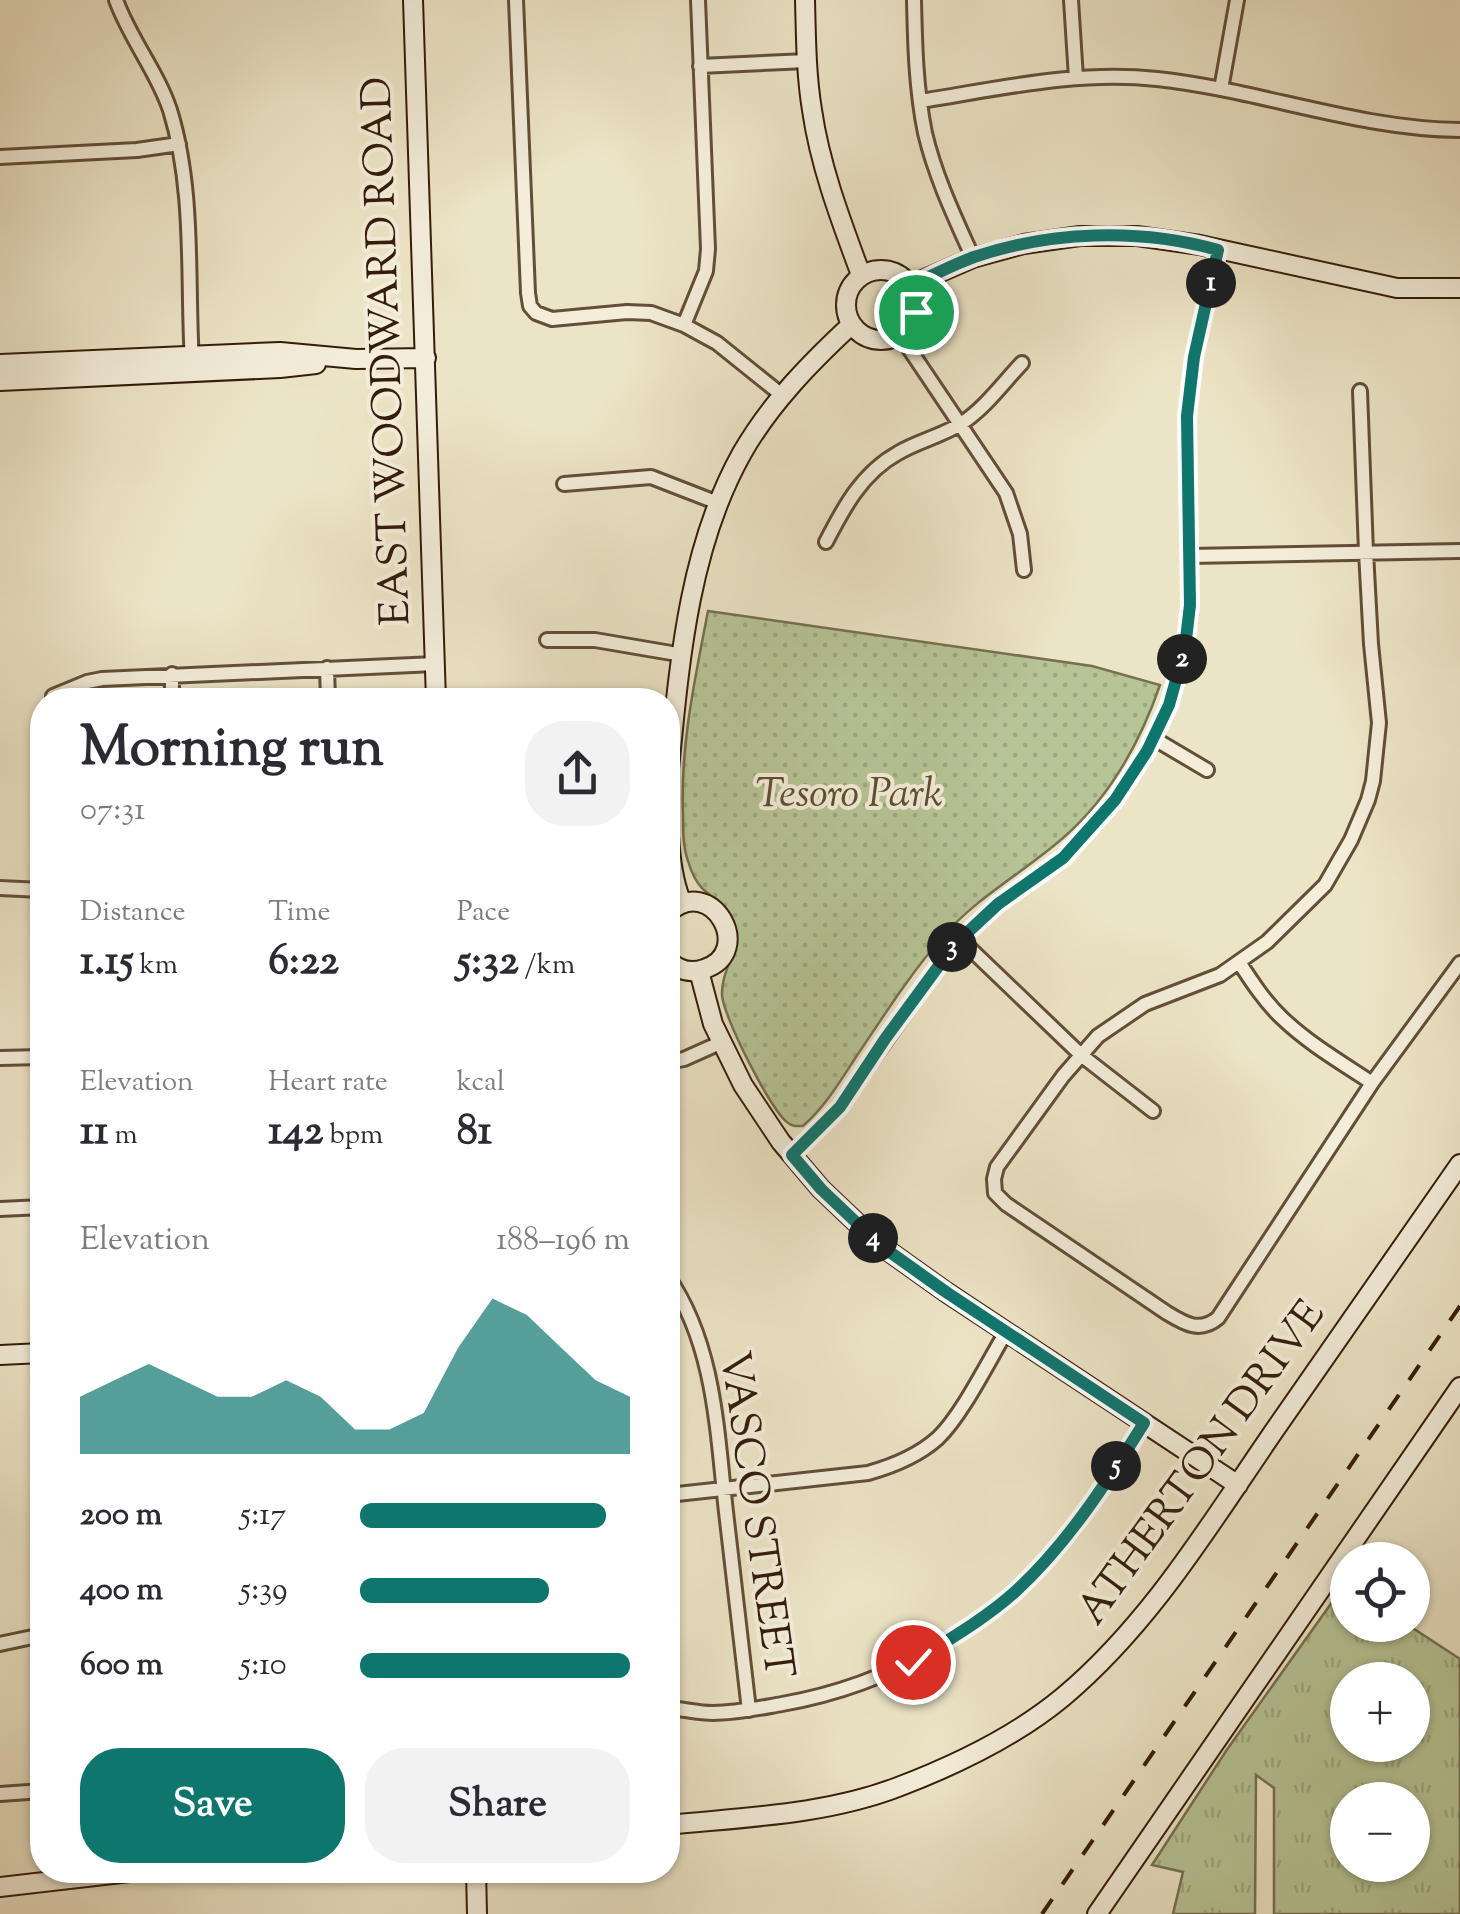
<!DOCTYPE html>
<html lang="en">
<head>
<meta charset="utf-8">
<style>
  :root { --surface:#fff; --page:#f2f2f3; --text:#2b2b33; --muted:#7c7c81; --accent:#0f766e }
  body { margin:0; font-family:"Sorts Mill Goudy",serif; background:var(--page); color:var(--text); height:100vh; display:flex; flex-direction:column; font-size:38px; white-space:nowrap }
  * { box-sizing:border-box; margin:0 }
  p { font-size:32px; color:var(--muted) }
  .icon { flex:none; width:55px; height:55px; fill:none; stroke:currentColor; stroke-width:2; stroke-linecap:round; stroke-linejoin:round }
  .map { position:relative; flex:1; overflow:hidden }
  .details { position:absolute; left:30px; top:688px; width:650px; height:1195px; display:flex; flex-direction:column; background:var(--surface); border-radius:40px; box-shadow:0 2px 8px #0004 }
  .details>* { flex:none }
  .buttons { position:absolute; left:1330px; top:1542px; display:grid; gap:20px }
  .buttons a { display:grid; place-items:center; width:100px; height:100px; border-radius:50%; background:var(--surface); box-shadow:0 2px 8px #0004; font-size:50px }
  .pin { position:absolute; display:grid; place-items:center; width:85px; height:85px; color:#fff; margin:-42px; border:5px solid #fff; border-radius:50%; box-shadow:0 2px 10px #0007 }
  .km { position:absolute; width:50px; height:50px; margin:-25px; border-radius:50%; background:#222; color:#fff; font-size:28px; line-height:50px; text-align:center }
  .round { display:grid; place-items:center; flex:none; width:105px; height:105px; border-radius:40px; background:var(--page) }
  .headline { display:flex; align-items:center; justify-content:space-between; height:170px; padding:0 50px }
  h1 { font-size:55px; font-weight:700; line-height:75px }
  .metrics { display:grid; grid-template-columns:repeat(3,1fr); gap:15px; height:170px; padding:10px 50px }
  .metrics div { display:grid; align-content:center }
  .metrics b { font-size:42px; font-weight:700 }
  .metrics small { font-size:28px; font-weight:400 }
  .metrics p { font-size:28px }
  .chart { height:280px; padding:20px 50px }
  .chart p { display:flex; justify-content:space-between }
  .chart svg { width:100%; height:180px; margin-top:10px; fill:var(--accent); opacity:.7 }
  .button { display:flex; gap:20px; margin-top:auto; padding:20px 50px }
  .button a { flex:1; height:115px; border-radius:40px; background:var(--accent); color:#fff; font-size:40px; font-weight:700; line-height:115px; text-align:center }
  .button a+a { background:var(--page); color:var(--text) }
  ul { padding:0 50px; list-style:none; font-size:32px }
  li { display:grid; grid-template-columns:160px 120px 1fr; align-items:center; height:75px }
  li i { height:25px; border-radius:12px; background:var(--accent) }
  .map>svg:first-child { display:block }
  .grass { fill:url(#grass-tufts); stroke:#767050; stroke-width:2.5; fill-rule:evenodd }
  .park { fill:url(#park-dots); stroke:#767050; stroke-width:2.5 }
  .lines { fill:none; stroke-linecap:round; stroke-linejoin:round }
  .street-casing { stroke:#634e38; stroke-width:18 }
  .secondary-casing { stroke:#351c09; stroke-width:22 }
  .street { stroke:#f3edda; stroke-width:12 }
  .secondary { stroke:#f3edda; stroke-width:18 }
  .rail { stroke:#351c09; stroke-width:4; stroke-dasharray:18 18; stroke-linecap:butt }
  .route-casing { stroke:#fff; stroke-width:20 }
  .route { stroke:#0f766e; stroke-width:12 }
  .labels { text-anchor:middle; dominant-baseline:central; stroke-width:8; stroke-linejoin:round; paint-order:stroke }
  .street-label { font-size:42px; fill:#351c09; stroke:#f3edda }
  .park-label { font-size:42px; font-style:italic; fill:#5c4e33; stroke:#f3edda }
</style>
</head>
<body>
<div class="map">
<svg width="1460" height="1914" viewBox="0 0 1460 1914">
  <defs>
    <pattern id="grass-tufts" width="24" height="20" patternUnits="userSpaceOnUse" patternTransform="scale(2.5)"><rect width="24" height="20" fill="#b7c496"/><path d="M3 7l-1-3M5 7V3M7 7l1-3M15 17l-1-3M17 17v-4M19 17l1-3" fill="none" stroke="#9ea880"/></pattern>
    <pattern id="park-dots" width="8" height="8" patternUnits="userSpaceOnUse" patternTransform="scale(2.5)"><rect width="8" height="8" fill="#b7c496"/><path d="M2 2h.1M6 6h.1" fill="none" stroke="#9ea880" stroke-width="1.8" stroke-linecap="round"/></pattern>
  </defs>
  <rect width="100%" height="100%" fill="#ece4c6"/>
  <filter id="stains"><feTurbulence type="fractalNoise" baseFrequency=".002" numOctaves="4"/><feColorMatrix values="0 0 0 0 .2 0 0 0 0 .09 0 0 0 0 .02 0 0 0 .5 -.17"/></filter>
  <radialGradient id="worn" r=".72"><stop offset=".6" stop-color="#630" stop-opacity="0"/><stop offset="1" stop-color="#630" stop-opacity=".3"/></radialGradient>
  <path class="grass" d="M1345,1584l2,2 1,39h60l52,34v255h-186v-126l-18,-13 -1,139h-82l10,-42 -31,-7 74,-114zM1348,1680h64v65h-64zM1348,1800h64v65h-64z"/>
  <path class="park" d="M708,611l384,55 68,19c-20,58 -50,112 -97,153 -39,34 -84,58 -119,97 -34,39 -61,82 -90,125 -15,23 -30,48 -51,66 -7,0 -9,1 -15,-3 -17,-12 -65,-107 -66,-128 -1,-24 17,-43 13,-67 -3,-20 -20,-27 -33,-40 -7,-7 -11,-17 -14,-27 -5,-14 -5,-30 -5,-45 -3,-70 12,-137 25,-205z"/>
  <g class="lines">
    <g class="street-casing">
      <path id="street" d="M116,0c14,39 41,71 54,110 25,81 17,169 22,253
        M516,0l12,293 2,13 6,7 16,6 75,-7 24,1 33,12 33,18 66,53
        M914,0c1,45 2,89 11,133 10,43 30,85 48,125
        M1071,0l5,78
        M700,66l107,-5
        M1221,89l16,-89
        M920,101c78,-12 158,-31 237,-22 102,11 200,50 303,51
        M0,157l137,-7 42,-6
        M684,325l22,-54 2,-22 -10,-249
        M900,335l106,158 14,41 4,36
        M1360,391l6,161 5,92 8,79 -6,58 -5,19 -17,40 -26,45 -58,57 -47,33 -75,29 -47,32 -35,40 -66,91 -3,12 1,14 11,11 161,109c18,11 33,20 51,5l154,-235 88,-120
        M564,484l87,-7 67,26
        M826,542c18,-35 36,-69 72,-89 20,-12 44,-17 64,-30 23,-15 41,-40 60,-60
        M1189,556l271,-5
        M547,640h48l88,15
        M327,668l1,32
        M172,674v26
        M53,696l34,-14 15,-3 333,-15
        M1153,738l54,32
        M0,888l42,2
        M960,939l121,116 72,56
        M1239,962c13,20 26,40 43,56 27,26 60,45 90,65
        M0,1058l42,-1
        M668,1062l16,-3 38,-17
        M792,1155l47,-48 114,-162 44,-41 66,-46 52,-58 32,-49 22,-46 16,-57 5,-43 -3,-189 7,-59 24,-107
        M0,1209l42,-2
        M668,1277c47,68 49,155 58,235 8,66 15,132 23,198
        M668,1495l200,-22c25,-7 50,-17 70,-35 24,-23 50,-76 68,-106
        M0,1644l42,-9
        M668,1708c15,1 30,5 45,5 23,0 46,-5 69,-9 109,-19 207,-76 280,-161 31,-37 56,-80 82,-120
        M0,1794l42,-3"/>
    </g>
    <g class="secondary-casing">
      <path id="secondary" d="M413,0l23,700
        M805,0c1,37 1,73 7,110 8,56 29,111 49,165
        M846 305a35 35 0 1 1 70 0a35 35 0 1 1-70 0Z
        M911,285l62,-27 51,-14 56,-8h57l63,9 197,43h63
        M0,364l280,-12 76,7 70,-1
        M0,381l280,-13 36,-4
        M668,779c11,-110 19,-228 74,-326 28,-49 68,-90 109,-128
        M668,787c0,36 0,84 14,116
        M668,913c44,-41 88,40 36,56 -14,5 -26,1 -36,-9
        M699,971l14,53 30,61 38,57 40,47 59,56 66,47 292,193
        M0,1355l42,-2
        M668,1825c77,-8 157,-10 230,-38 58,-22 118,-51 165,-90 88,-74 147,-173 211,-266 62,-89 124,-178 186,-267
        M476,1870l1,44
        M0,1887l147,-17
        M1097,1914l363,-527"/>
    </g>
    <use href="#street" class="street"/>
    <use href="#secondary" class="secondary"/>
    <path class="rail" d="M1042,1914l418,-608"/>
  </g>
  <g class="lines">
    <g class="route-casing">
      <path id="route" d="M913,1662c35,-22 72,-43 103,-71 52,-48 91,-109 128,-168l-198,-131 -66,-47 -59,-56 -29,-34 48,-48 45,-68 69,-94 44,-41 65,-46 52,-58 32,-49 22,-46 16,-57 5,-43 -3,-189 7,-59 24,-107c-79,-22 -167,-19 -244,7 -22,8 -43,19 -64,29l6,11v15"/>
    </g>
    <use href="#route" class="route"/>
  </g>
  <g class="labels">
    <g class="street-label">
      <text transform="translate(389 351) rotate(-92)">EAST WOODWARD ROAD</text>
      <text transform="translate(1203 1464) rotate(-54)">ATHERTON DRIVE</text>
      <text transform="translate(754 1515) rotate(82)">VASCO STREET</text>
    </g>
    <g class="park-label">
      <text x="849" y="796">Tesoro Park</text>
    </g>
  </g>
  <rect width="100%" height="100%" filter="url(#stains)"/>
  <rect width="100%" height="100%" fill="url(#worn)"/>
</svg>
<div class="buttons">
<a><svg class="icon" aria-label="locate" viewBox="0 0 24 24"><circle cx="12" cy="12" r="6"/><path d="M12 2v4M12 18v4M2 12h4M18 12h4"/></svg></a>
<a>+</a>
<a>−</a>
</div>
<div class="pin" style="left:916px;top:312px;background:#1e9e55"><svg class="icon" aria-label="arrive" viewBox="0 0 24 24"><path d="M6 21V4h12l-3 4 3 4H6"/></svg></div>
<div class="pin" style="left:913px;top:1662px;background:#d93025"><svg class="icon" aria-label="check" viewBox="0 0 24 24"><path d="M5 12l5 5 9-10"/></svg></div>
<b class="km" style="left:1211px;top:283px">1</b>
<b class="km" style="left:1182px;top:659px">2</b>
<b class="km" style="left:952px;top:947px">3</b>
<b class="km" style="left:873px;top:1238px">4</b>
<b class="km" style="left:1116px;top:1466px">5</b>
<section class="details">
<div class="headline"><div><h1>Morning run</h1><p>07:31</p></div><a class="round"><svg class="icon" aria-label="share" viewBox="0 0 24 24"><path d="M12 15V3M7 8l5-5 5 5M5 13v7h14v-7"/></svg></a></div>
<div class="metrics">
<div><p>Distance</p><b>1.15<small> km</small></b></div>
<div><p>Time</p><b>6:22</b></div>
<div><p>Pace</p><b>5:32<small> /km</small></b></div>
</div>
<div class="metrics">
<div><p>Elevation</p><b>11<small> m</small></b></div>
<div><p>Heart rate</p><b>142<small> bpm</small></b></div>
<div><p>kcal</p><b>81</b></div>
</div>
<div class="chart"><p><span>Elevation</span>188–196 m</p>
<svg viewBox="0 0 160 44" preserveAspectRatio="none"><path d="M0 44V30L10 26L20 22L30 26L40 30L50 30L60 26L70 30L80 38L90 38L100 34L110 18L120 6L130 10L140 18L150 26L160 30V44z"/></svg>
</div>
<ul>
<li><b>200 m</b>5:17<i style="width:91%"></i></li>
<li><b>400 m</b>5:39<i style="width:70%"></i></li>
<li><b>600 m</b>5:10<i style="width:100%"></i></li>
</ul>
<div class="button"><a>Save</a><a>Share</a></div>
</section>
</div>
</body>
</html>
